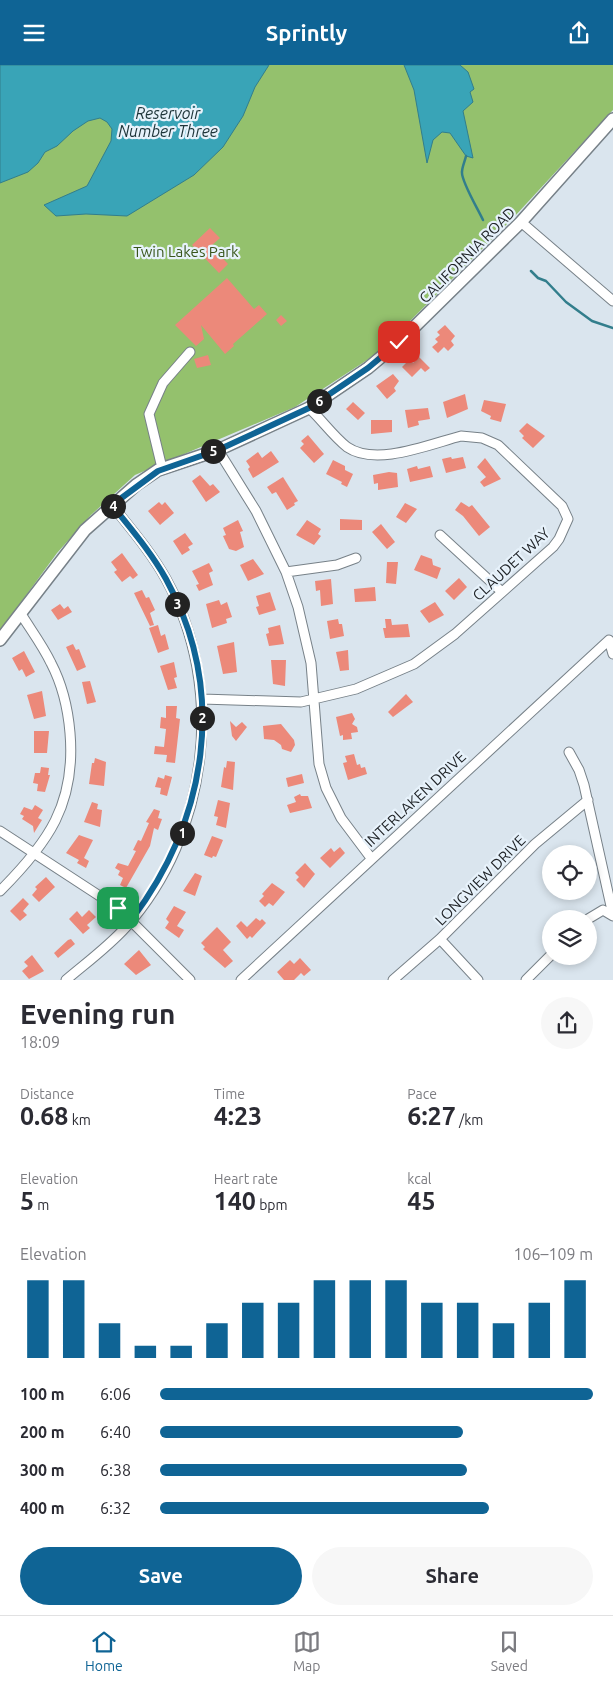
<!DOCTYPE html>
<html lang="en">
<head>
<meta charset="utf-8">
<style>
  :root { --surface:#fff; --page:#f7f7f7; --text:#2b2b33; --muted:#7c7c81; --line:#e1e1e2; --accent:#0f6495 }
  body { margin:0; font-family:Ubuntu,sans-serif; background:var(--page); color:var(--text); height:100vh; display:flex; flex-direction:column; font-size:19px; white-space:nowrap }
  * { box-sizing:border-box; margin:0 }
  p { font-size:16px; color:var(--muted) }
  .icon { flex:none; width:28px; height:28px; fill:none; stroke:currentColor; stroke-width:2; stroke-linecap:round; stroke-linejoin:round }
  .map { position:relative; height:915px; overflow:hidden }
  .drawer { display:flex; flex-direction:column; background:var(--surface); flex:1 }
  .drawer>* { flex:none }
  .tools { position:absolute; left:542px; top:780px; display:grid; gap:10px }
  .tools a { display:grid; place-items:center; width:55px; height:55px; border-radius:50%; background:var(--surface); box-shadow:0 2px 8px #0003; font-size:25px }
  .pin { position:absolute; display:grid; place-items:center; width:42px; height:42px; color:#fff; margin:-21px; border-radius:10px; box-shadow:0 2px 8px #0006 }
  .km { position:absolute; width:25px; height:25px; margin:-12px; border-radius:50%; background:#222; color:#fff; font-size:14px; line-height:25px; text-align:center }
  .round { display:grid; place-items:center; flex:none; width:52px; height:52px; border-radius:26px; background:var(--page) }
  .summary { display:flex; align-items:center; justify-content:space-between; height:85px; padding:0 20px }
  h1 { font-size:28px; font-weight:600; line-height:38px }
  .metrics { display:grid; grid-template-columns:repeat(3,1fr); gap:8px; height:85px; padding:5px 20px }
  .metrics div { display:grid; align-content:center }
  .metrics b { font-size:25px; font-weight:600 }
  .metrics small { font-size:14px; font-weight:400 }
  .metrics p { font-size:14px }
  .chart { height:140px; padding:10px 20px }
  .chart p { display:flex; justify-content:space-between }
  .chart svg { width:100%; height:90px; margin-top:5px; stroke:var(--accent); stroke-width:6 }
  .primary-button { display:flex; gap:10px; margin-top:auto; padding:10px 20px }
  .primary-button a { flex:1; height:58px; border-radius:30px; background:var(--accent); color:#fff; font-size:20px; font-weight:600; line-height:58px; text-align:center }
  .primary-button a+a { background:var(--page); color:var(--text) }
  ul { padding:0 20px; list-style:none; font-size:16px }
  li { display:grid; grid-template-columns:80px 60px 1fr; align-items:center; height:38px }
  li i { height:12px; border-radius:6px; background:var(--accent) }
  header { display:flex; justify-content:space-between; align-items:center; height:65px; padding:0 20px; background:var(--accent); color:#fff; font-size:22px; font-weight:600 }
  .dock { display:flex; justify-content:space-around; align-items:center; height:70px; border-top:1px solid var(--line); background:var(--surface); font-size:14px; color:var(--muted) }
  .dock a { display:grid; justify-items:center; gap:2px }
  .dock .on { color:var(--accent) }
  .map>svg:first-child { display:block }
  .green { fill:#94c16d }
  .water { fill:#39a4b7; stroke:#327e8c }
  .lines { fill:none; stroke-linecap:round; stroke-linejoin:round }
  .stream { stroke:#327e8c; stroke-width:2.5 }
  .building { fill:#ec897a }
  .minor-casing { stroke:#778188; stroke-width:11 }
  .major-casing { stroke:#778188; stroke-width:14 }
  .minor { stroke:#fff; stroke-width:9 }
  .major { stroke:#fff; stroke-width:11 }
  .route-casing { stroke:#fff; stroke-width:10 }
  .route { stroke:#0f6495; stroke-width:6 }
  .labels { text-anchor:middle; dominant-baseline:central; stroke-width:4.5; stroke-linejoin:round; paint-order:stroke }
  .park-label { font-size:15px; fill:#39561b; stroke:#e7f2fb }
  .street-label { font-size:15px; fill:#212529; stroke:#e7f2fb }
  .water-label { font-size:16px; font-style:italic; fill:#1d3439; stroke:#e7f2fb }
</style>
</head>
<body>
<header><svg class="icon" aria-label="menu" viewBox="0 0 24 24"><path d="M4 6h16M4 12h16M4 18h16"/></svg>Sprintly<svg class="icon" aria-label="share" viewBox="0 0 24 24"><path d="M12 15V3M7 8l5-5 5 5M5 13v7h14v-7"/></svg></header>
<div class="map">
<svg width="613" height="915" viewBox="0 0 613 915">
  <rect width="100%" height="100%" fill="#dae5ee"/>
  <path class="green" d="M0,0h613v45l-99,107 -136,136 -83,54 -160,68 -44,40 -34,38 -57,78z"/>
  <path class="water" d="M0,0h269l-14,22 -12,29 -20,31 -29,28 -67,41 -41,-2 -30,2 -12,-11 43,-19 24,-45 1,-12 -5,-7 -7,-4 -12,3 -15,10 -16,15 -12,6 -7,11 -10,9 -28,11z
    M404,0h56l8,7 6,17 -4,3 3,10 -10,9 10,47 -7,-2 -16,-23 -8,-1 -9,8 -6,23 -13,-73z"/>
  <g class="lines">
    <path class="stream" d="M466,91c-1,5 -4,11 -4,16 -1,9 16,37 21,48
      M531,206l7,7 8,3 20,21 26,19 21,7"/>
  </g>
  <path class="building" d="M210,163l10,10 -9,8 17,18 -9,9 -27,-28z
    M227,213l27,31 5,-4 8,9 -34,30 1,2 -9,8 -24,-29 3,14 -8,7 -21,-21z
    M281,250l6,6 -6,5 -5,-6z
    M445,260l10,11 -4,5 3,4 -6,6 -4,-4 -6,6 -6,-6 6,-5 -3,-3 5,-4 -3,-3z
    M208,290l3,10 -14,3 -3,-9z
    M419,292l11,11 -5,4 -4,-4 -9,9 -10,-10 8,-8 3,4z
    M393,309l6,7 -5,7 2,3 -9,8 -11,-13z
    M465,329l3,15 -21,9 -4,-16z
    M484,335l22,4 -5,18 -11,-3 1,-3 -10,-5z
    M353,337l12,11 -7,7 -12,-11z
    M428,343l2,11 -12,2 1,4 -11,3 -3,-18z
    M371,355h21v12l-21,2z
    M527,358l18,13 -12,12 -11,-10 2,-2 -5,-5z
    M308,370l16,19 -10,9 -14,-15 4,-4 -3,-3z
    M271,386l8,11 -26,16 -5,-9 2,-2 -4,-6 12,-9 4,6z
    M451,392l1,2 11,-2 3,11 -20,5 -4,-14z
    M485,393l16,21 -17,8 -4,-5 6,-5 -9,-10z
    M333,395l12,6v4l8,4 -6,13 -6,-3 1,-2 -16,-8z
    M417,401l1,3 12,-3 3,11 -23,5 -3,-13z
    M389,407l8,1 1,14 -20,3v-7l-4,1 -1,-9z
    M200,410l10,11 3,-2 7,8 -14,10 -14,-21z
    M283,412l15,24 -4,2 1,2 -8,5 -11,-18 -4,2 -5,-7z
    M159,437l3,3 3,-3 9,11 -14,12 -12,-14z
    M461,437l8,5 3,-2 18,22 -11,9 -16,-20 -8,-6z
    M405,438l12,6 -11,14 -10,-6z
    M340,454l22,1v10h-22z
    M238,455l5,11 -3,1 4,15 -8,4 -7,-2 -6,-13 3,-1 -3,-7z
    M307,455l14,9 -3,5 3,2 -7,9 -18,-10z
    M381,459l14,18 -8,7 -15,-17z
    M185,468l8,11 -5,3 2,3 -8,5 -9,-14z
    M122,488l16,22 -5,4 -3,-3 -8,6 -8,-10 3,-2 -6,-8z
    M421,490l11,4 1,6 8,3 -4,11 -23,-9z
    M253,494l11,15 -16,7 -8,-16z
    M387,497h11l-2,22 -10,-1z
    M209,498l4,8 -4,2 4,12 -14,6 -3,-6 3,-1 -7,-13z
    M459,513l8,9 -13,13 -9,-9z
    M331,514l2,25 -12,2 -1,-16 -4,1 -1,-10z
    M375,522l1,14 -21,1 -1,-13z
    M142,525l4,8 3,-1 6,13 -5,3 4,12 -4,1 -16,-33z
    M270,527l6,18 -17,5 -3,-8 3,-1 -3,-10z
    M219,535l2,5 6,-3 5,15 -6,2 1,4 -15,5 -6,-24z
    M435,537l9,13 -15,8 -9,-12z
    M60,539l4,5 4,-3 4,6 -14,8 -7,-10z
    M338,554l1,5h3l2,12 -14,3 -3,-18z
    M385,554h6l1,6 16,-1 2,13 -25,1 -2,-10h3z
    M158,560l3,11 4,-2 4,15 -11,4 -9,-25z
    M280,560l4,19 -15,2 -3,-12 3,-1 -1,-5z
    M234,577l3,30 -14,2 -6,-28z
    M73,579l3,6 3,-1 7,18 -9,4 -11,-24z
    M348,585l1,20 -9,1 -4,-19z
    M24,586l11,21 -9,5 -4,-8 -3,2 -7,-13z
    M271,595h15l-1,26 -12,-2z
    M174,597l3,15 -3,1 3,10 -9,2 -8,-24z
    M90,616l6,21 -9,2 -5,-22z
    M42,626l4,25 -12,3 -7,-24z
    M406,629l7,8 -20,15 -5,-5z
    M166,641h11l-1,12 4,1 -5,44 -9,-1 1,-7 -13,-1 1,-8 9,1 2,-18 -6,-1 1,-11 5,1z
    M352,648l3,6 -3,5 5,3 1,5 -7,1 1,6 -9,1v-5l-3,1 -4,-19z
    M230,656l6,6 6,-5 5,5 -11,14 -4,-5z
    M281,659l13,16 1,5 -4,7 -9,-3 -1,-4 -7,-5 -10,-1 -1,-13z
    M34,666h15l-2,22h-13z
    M354,689l3,11 3,-1 1,4 4,-1 2,7 -19,6 -5,-17 4,-1 -2,-6z
    M95,693l11,4 -2,24 -15,-2 3,-21h2z
    M227,696l8,1 -2,28 -12,-3 3,-20 2,1z
    M41,702l8,1 -1,7h2l-5,17 -8,-1 1,-7 -5,-1 2,-10h5z
    M302,709l2,9 -16,4 -2,-9z
    M165,710l7,2 -5,19 -7,-2 1,-6 -6,-1 3,-10 6,2z
    M300,729l1,2h7l4,12 -22,5 -3,-8 9,-3 -2,-5z
    M218,735l12,3 -4,25 -10,-3 2,-8 -4,-1z
    M92,737l6,2 -1,5 5,1 -2,17 -16,-5z
    M35,740l8,5 -5,8 4,2 -8,13 -1,-7 -11,-7 2,-3 -4,-2 4,-7 8,3z
    M154,744l6,2 -2,7 4,1 -4,11 -4,-2 -4,18 -24,42 -6,-3 3,-7 -5,-3 2,-4 -5,-3 3,-5 10,3 8,-15 -3,-1 5,-10 3,1 8,-18 -3,-1z
    M79,770l14,5 -9,18 5,3 -3,7 -9,-5 2,-3 -13,-7z
    M212,771l11,4 -7,17 -3,-1 -1,2 -8,-3z
    M340,782l5,6 -15,15 -10,-10 11,-10 3,4z
    M305,798l10,11 -11,14 -8,-8 3,-3 -4,-4z
    M195,808l7,3 -7,20 -12,-5z
    M46,812l9,10 -16,15 -7,-7 5,-6 -2,-2z
    M272,818l13,9 -12,14 -4,-3 -4,4 -6,-6 5,-5 -2,-2z
    M23,833l6,6 -6,7 4,4 -7,6 -10,-10z
    M174,841l12,6 -9,14 7,4 -5,8 -14,-10 4,-6 -3,-3z
    M89,845l7,7 -9,8 3,3 -7,6 -14,-15 8,-8 5,6z
    M256,853l4,3 2,-2 4,4 -14,15 -2,-2 -3,3 -11,-13 5,-5 6,6z
    M217,862l14,15 -8,8 10,11 -8,7 -22,-19 2,-2 -4,-4z
    M71,874l4,5 -17,14 -4,-5 14,-13z
    M139,885l12,15 -15,10 -12,-11z
    M32,890l12,16 -15,8 -7,-8 6,-5 -4,-4z
    M300,893l11,12 -7,6 -3,-3 -7,7h-10l-7,-8 13,-12 4,4z"/>
  <g class="lines">
    <g class="minor-casing">
      <path id="minor" d="M521,157l92,79
        M218,385l38,61 30,61 12,35 13,56 8,101 7,24 15,30 30,40
        M162,403l-13,-54 14,-31 27,-31
        M440,470l62,57
        M286,507l51,-7 19,-7
        M202,634l99,3 55,-13 58,-25 41,-30 98,-87 6,-8 9,-20 -6,-13 -64,-61 -16,-7 -21,-2c-31,8 -85,31 -114,11 -14,-11 -25,-27 -38,-39
        M569,687l10,18 5,15 29,130
        M0,766l118,77 72,72
        M0,826c48,-48 76,-87 70,-158 -2,-24 -8,-49 -19,-70 -8,-17 -20,-33 -30,-49
        M588,854l15,-9 10,6
        M440,874l38,41
        M66,915c20,-17 42,-33 60,-53 83,-93 100,-239 40,-348 -15,-27 -35,-50 -54,-74
        M241,915l368,-340 4,14
        M393,915l47,-41 95,-95 53,-44
        M526,915l25,-25"/>
    </g>
    <g class="major-casing">
      <path id="major" d="M0,575l85,-110 51,-45 22,-15 60,-20 91,-42 59,-40 31,-26 122,-120 92,-103"/>
    </g>
    <use href="#minor" class="minor"/>
    <use href="#major" class="major"/>
  </g>
  <g class="lines">
    <g class="route-casing">
      <path id="route" d="M118,843l14,11c75,-100 96,-227 34,-340 -15,-27 -35,-50 -54,-74l46,-34 60,-21 91,-42 59,-40 31,-26"/>
    </g>
    <use href="#route" class="route"/>
  </g>
  <g class="labels">
    <g class="park-label">
      <text x="186" y="186">Twin Lakes Park</text>
    </g>
    <g class="street-label">
      <text transform="translate(467 190) rotate(-45)">CALIFORNIA ROAD</text>
      <text transform="translate(511 499) rotate(-43)">CLAUDET WAY</text>
      <text transform="translate(415 734) rotate(-43)">INTERLAKEN DRIVE</text>
      <text transform="translate(480 815) rotate(-45)">LONGVIEW DRIVE</text>
    </g>
    <g class="water-label">
      <text x="168" y="48">Reservoir<tspan x="168" dy="18">Number Three</tspan></text>
    </g>
  </g>
</svg>
<div class="tools">
<a><svg class="icon" aria-label="locate" viewBox="0 0 24 24"><circle cx="12" cy="12" r="6"/><path d="M12 2v4M12 18v4M2 12h4M18 12h4"/></svg></a>
<a><svg class="icon" aria-label="layers" viewBox="0 0 24 24"><path d="M12 4l9 5-9 5-9-5zM3 14l9 5 9-5"/></svg></a>
</div>
<div class="pin" style="left:118px;top:843px;background:#1e9e55"><svg class="icon" aria-label="arrive" viewBox="0 0 24 24"><path d="M6 21V4h12l-3 4 3 4H6"/></svg></div>
<div class="pin" style="left:399px;top:277px;background:#d93025"><svg class="icon" aria-label="check" viewBox="0 0 24 24"><path d="M5 12l5 5 9-10"/></svg></div>
<b class="km" style="left:182px;top:768px">1</b>
<b class="km" style="left:202px;top:653px">2</b>
<b class="km" style="left:177px;top:539px">3</b>
<b class="km" style="left:113px;top:441px">4</b>
<b class="km" style="left:213px;top:386px">5</b>
<b class="km" style="left:319px;top:336px">6</b>
</div>
<section class="drawer">
<div class="summary"><div><h1>Evening run</h1><p>18:09</p></div><a class="round"><svg class="icon" aria-label="share" viewBox="0 0 24 24"><path d="M12 15V3M7 8l5-5 5 5M5 13v7h14v-7"/></svg></a></div>
<div class="metrics">
<div><p>Distance</p><b>0.68<small> km</small></b></div>
<div><p>Time</p><b>4:23</b></div>
<div><p>Pace</p><b>6:27<small> /km</small></b></div>
</div>
<div class="metrics">
<div><p>Elevation</p><b>5<small> m</small></b></div>
<div><p>Heart rate</p><b>140<small> bpm</small></b></div>
<div><p>kcal</p><b>45</b></div>
</div>
<div class="chart"><p><span>Elevation</span>106–109 m</p>
<svg viewBox="0 0 160 44" preserveAspectRatio="none"><path d="M5 44V6M15 44V6M25 44V27M35 44V38M45 44V38M55 44V27M65 44V17M75 44V17M85 44V6M95 44V6M105 44V6M115 44V17M125 44V17M135 44V27M145 44V17M155 44V6"/></svg>
</div>
<ul>
<li><b>100 m</b>6:06<i style="width:100%"></i></li>
<li><b>200 m</b>6:40<i style="width:70%"></i></li>
<li><b>300 m</b>6:38<i style="width:71%"></i></li>
<li><b>400 m</b>6:32<i style="width:76%"></i></li>
</ul>
<div class="primary-button"><a>Save</a><a>Share</a></div>
</section>
<nav class="dock">
<a class="on"><svg class="icon" aria-label="home" viewBox="0 0 24 24"><path d="M3 11l9-7 9 7M6 9v11h12V9"/></svg>Home</a>
<a><svg class="icon" aria-label="map" viewBox="0 0 24 24"><path d="M3 6l6-2 6 2 6-2v14l-6 2-6-2-6 2zM9 4v14M15 6v14"/></svg>Map</a>
<a><svg class="icon" aria-label="saved" viewBox="0 0 24 24"><path d="M7 4h10v16l-5-4-5 4z"/></svg>Saved</a>
</nav>
</body>
</html>
